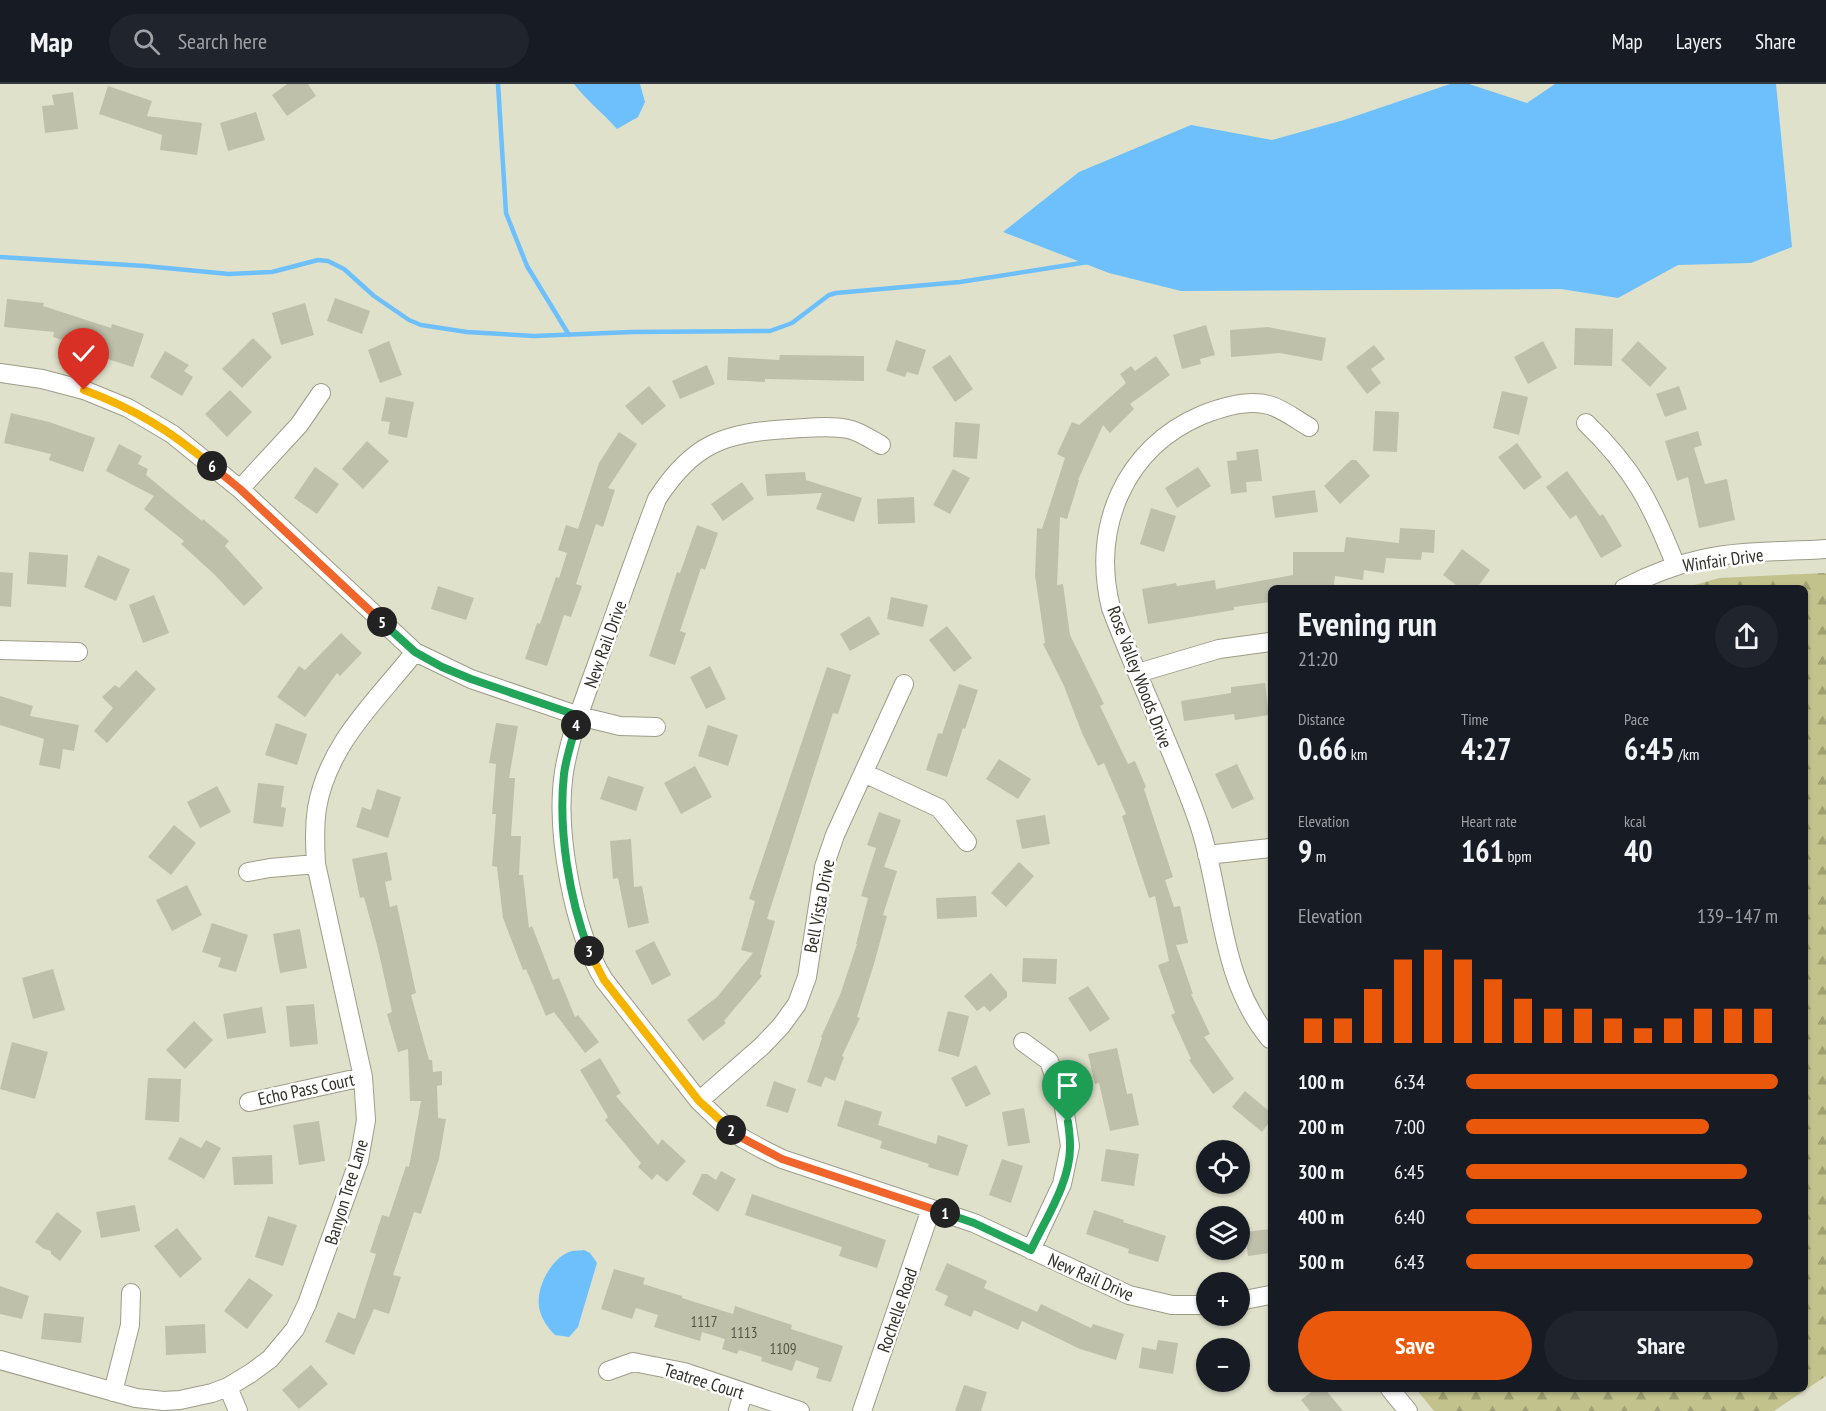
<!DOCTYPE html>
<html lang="en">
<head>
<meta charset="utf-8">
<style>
  :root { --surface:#171b24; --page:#20242c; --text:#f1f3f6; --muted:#9ea1a6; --line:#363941; --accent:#ea580c }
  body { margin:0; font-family:"PT Sans Narrow",sans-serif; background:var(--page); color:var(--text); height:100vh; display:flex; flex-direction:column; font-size:22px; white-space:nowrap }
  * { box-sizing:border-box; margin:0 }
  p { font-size:20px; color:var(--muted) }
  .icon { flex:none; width:33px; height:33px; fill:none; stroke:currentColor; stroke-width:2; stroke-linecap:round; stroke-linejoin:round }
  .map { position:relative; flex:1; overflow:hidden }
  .side { position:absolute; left:1268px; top:501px; width:540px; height:807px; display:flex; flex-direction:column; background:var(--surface); border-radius:9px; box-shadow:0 2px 4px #0004 }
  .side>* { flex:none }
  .fabs { position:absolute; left:1196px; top:1056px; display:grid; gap:12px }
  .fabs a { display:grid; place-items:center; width:54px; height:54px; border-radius:50%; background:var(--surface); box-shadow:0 2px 4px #0004; font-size:30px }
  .pin { position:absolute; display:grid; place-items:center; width:51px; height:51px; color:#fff; margin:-62px -26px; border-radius:50% 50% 50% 0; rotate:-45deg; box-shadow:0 0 6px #0007 }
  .pin .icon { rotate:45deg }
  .km { position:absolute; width:30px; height:30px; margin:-15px; border-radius:50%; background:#222; color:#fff; font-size:16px; line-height:30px; text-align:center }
  .round { display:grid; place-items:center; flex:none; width:63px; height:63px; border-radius:32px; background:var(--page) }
  .overview { display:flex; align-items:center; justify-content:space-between; height:102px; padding:0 30px }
  h1 { font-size:33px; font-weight:700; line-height:45px }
  .stats { display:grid; grid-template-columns:repeat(3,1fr); gap:9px; height:102px; padding:6px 30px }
  .stats div { display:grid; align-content:center }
  .stats b { font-size:30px; font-weight:700 }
  .stats small { font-size:16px; font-weight:400 }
  .stats p { font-size:16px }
  .chart { height:168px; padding:12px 30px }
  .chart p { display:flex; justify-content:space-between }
  .chart svg { width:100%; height:108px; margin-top:6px; stroke:var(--accent); stroke-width:6 }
  .action { display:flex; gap:12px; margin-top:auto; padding:12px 30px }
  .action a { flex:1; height:69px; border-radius:36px; background:var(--accent); color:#fff; font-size:24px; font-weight:700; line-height:69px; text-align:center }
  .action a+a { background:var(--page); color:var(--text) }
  ul { padding:0 30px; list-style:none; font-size:20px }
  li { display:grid; grid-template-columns:96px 72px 1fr; align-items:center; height:45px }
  li i { height:15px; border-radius:8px; background:var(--accent) }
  header { display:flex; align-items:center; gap:36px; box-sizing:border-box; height:84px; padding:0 30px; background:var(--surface); border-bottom:2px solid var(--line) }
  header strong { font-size:28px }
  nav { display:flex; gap:33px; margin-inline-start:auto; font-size:21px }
  .search { width:420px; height:54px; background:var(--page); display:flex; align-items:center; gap:15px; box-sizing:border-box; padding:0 21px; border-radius:33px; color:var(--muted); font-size:22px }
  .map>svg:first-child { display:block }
  .forest { fill:url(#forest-firs) }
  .water { fill:#6dc0fc }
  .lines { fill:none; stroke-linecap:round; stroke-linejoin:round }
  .stream { stroke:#6dc0fc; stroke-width:4.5 }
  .building { fill:#bfc0aa }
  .street-casing { stroke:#9c9d88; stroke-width:20 }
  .street { stroke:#fff; stroke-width:18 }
  .split-1-casing { stroke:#fff; stroke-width:12 }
  .split-2-casing { stroke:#fff; stroke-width:12 }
  .split-3-casing { stroke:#fff; stroke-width:12 }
  .split-4-casing { stroke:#fff; stroke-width:12 }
  .split-5-casing { stroke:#fff; stroke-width:12 }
  .split-6-casing { stroke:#fff; stroke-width:12 }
  .split-7-casing { stroke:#fff; stroke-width:12 }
  .split-1 { stroke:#22a559; stroke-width:8 }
  .split-2 { stroke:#f0652b; stroke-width:8 }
  .split-3 { stroke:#f5b400; stroke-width:8 }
  .split-4 { stroke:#22a559; stroke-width:8 }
  .split-5 { stroke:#22a559; stroke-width:8 }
  .split-6 { stroke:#f0652b; stroke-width:8 }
  .split-7 { stroke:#f5b400; stroke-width:8 }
  .labels { text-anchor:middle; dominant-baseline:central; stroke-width:5; stroke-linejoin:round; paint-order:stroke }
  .number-label { font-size:15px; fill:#545448 }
  .street-label { font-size:18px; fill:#303028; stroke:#fff }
</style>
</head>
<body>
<header>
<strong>Map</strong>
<div class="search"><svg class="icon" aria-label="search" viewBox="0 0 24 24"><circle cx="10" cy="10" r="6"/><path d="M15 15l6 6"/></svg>Search here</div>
<nav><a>Map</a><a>Layers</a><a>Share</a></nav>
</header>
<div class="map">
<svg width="1826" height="1327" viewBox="0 0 1826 1327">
  <defs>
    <pattern id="forest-firs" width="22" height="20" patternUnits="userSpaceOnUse" patternTransform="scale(1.5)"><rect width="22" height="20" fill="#c2c38c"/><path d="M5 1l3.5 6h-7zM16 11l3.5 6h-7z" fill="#9e9f72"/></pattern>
  </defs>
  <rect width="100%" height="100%" fill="#e0e1cb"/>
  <path class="forest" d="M1824,489l2,1v802l-52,35h-340l-18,-22h388v-801h-120l35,-10z"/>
  <path class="water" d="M574,0h66l5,18 -7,15 -21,12c-14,-16 -30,-28 -43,-45z
    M1450,0h19l58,19 28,-19h221l16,163 -41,16 -73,2 -60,33 -57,-9 -380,2 -72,-18 -106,-41 76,-60 112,-47 81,15 72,-20z
    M584,1166l6,3 7,10 -17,57 -2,7 -9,10 -14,-2c-8,-8 -14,-17 -16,-28 -3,-20 12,-48 30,-55 4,-2 10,-1 15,-2z"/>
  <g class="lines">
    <path class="stream" d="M498,0l8,129 21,53 42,69
      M0,173l145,9 84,8 43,-2 46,-12 10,1 16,8 30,27 35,24 12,5 46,7 67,4 98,-4 138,-1 22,-8 37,-28 7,-2 124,-11 128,-20"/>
  </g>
  <path class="building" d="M287,0h21l8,12 -29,20 -15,-21z
    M108,2l44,15 -5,15 55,7 -5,32 -37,-5 2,-15 -63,-21z
    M73,8l5,37 -33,4 -3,-27 12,-1 -2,-10z
    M256,28l9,28 -37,11 -8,-28z
    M335,214l35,13 -8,23 -35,-13z
    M7,215l37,4 -1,3 68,22 1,-4 32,10 -11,33 -32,-10 2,-4 -50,-16 1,-5 -50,-5z
    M305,219l9,32 -33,10 -9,-32z
    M1206,241l9,30 -15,4 1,5 -19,5 -9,-34z
    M1268,243l58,11 -4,23 -42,-8 -49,4 -1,-27z
    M1575,244l38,1 -1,37 -38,-1z
    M253,254l19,19 -30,31 -20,-19z
    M896,256l30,10 -8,25 -11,-3 -2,5 -19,-6z
    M389,257l13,34 -22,8 -12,-33z
    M1543,257l14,27 -29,16 -14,-27z
    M1638,257l29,27 -17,19 -29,-27z
    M1374,261l11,14 -14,10 10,14 -14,11 -21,-27z
    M165,267l24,14 -5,6 9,6 -11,19 -32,-19z
    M780,271l84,1v25l-99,-2v3l-38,-2 1,-23 51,3z
    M950,271l23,34 -18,13 -23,-35z
    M1156,272l14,19 -40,29 4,5 -24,24 -7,-8 -25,55h1l-12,39 -7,-2 -3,68 6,-1 7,51 34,69 -4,2 28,58 7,-3 11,26 -2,2 29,88 -8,3 9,27 6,-1 8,37 -12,2 17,49h-2l19,40 -6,3 30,42 -21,15 -24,-34 2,-1 -20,-44 4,-2 -17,-48 11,-4 -14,-65 -6,2 -27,-82 4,-2 -22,-51 -6,3 -16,-33 -18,-47 -21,-42 2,-1 -10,-68 2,-47 5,1 23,-71 -8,-4 15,-32 7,3 47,-42 -6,-9 11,-8 4,5z
    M707,281l8,19 -35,15 -8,-18z
    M649,302l17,20 -24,19 -17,-19z
    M1679,302l8,23 -22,8 -9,-23z
    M230,306l22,22 -25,25 -22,-23z
    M1502,307l26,6 -9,38 -26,-7z
    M386,313l28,5 -7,36 -19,-4 2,-12 -9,-1z
    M1375,327l24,1 -2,40 -24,-1z
    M11,329l38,9 46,16 -12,34 -34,-12 2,-6 -47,-11z
    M955,338l25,2 -3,35 -24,-2z
    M1698,347l4,14 -8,3 11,36 22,-5 8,41 -36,8 -11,-51 -11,4 -12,-40z
    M619,348l18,12 -29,44 7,2 -12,37 -7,-3 -20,60 6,2 -11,31 -7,-2 -17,51 -22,-7 12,-36 3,1 16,-47 3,1 8,-25 -9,-3 8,-25 12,4 21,-66z
    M367,357l22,20 -26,28 -21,-20z
    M1517,359l25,34 -18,13 -26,-33z
    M119,360l23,12 -4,8 10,5 -2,6 56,46 1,-2 26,22 -4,5 38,42 -19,18 -30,-32 -33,-30 3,-3 -40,-32 10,-13 -48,-25z
    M1258,365l4,32 -16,1 1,10 -16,2 -4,-33 10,-1 -1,-8z
    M1351,376h5l14,16 -30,28 -16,-18z
    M315,383l24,17 -22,30 -23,-16z
    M1198,383l13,19 -34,22 -12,-20z
    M953,385l17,9 -20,36 -17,-9z
    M1567,387l33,45 3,-2 19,32 -21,12 -25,-43 -6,4 -24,-32z
    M805,388l1,8 56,18 -8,24 -38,-13 6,-16 -55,3 -2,-22z
    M742,398l12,17 -31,22 -12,-17z
    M1315,406l3,22 -43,6 -3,-22z
    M914,413l1,26 -37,1 -1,-25z
    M1151,424l25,8 -12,36 -24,-8z
    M697,441l21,8 -13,37 -4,-2 -21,63 6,2 -11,32 -26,-9 28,-84 3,1z
    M1400,444l35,2 -1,23 -12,-1 -1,8 -35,-2 -2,15 -20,-3 -1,10 -28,-4 -1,9h-21v3h-43v14l-36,5v3l-86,14 -6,-35 34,-6 1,3 38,-6 1,9 77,-14v-23h51l2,-15 53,6z
    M1462,465l28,21 -13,18h-17l-17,-13z
    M29,468l39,3 -2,32 -39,-3z
    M98,471l32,14 -14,32 -32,-14z
    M0,488l13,1 -2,34 -11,-1z
    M438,502l36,12 -8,22 -35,-11z
    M154,511l15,38 -26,10 -14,-38z
    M891,513l37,8 -5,22 -36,-8z
    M869,532l11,18 -30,17 -10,-17z
    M947,542l25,32 -18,14 -25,-32z
    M341,549l21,20 -22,23 -3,-3 -32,44 -28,-20 22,-31 6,4z
    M710,582l16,33 -20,10 -16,-32z
    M827,583l24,8 -13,39 -5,-1 -66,206 8,2 -15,53 2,2 -38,45 2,2 -23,18 -16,-21 30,-23 36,-44 -12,-3 14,-49 -6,-2z
    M136,586l20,19 -49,54 -13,-12 19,-23 -11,-11 13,-12 4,3z
    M1265,599l4,32 -34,5 -1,-6 -50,7 -3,-20 50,-8v-6z
    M959,600l19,6 -13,39 -2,-1 -16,49 -21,-7 12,-37 4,1z
    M0,612l33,10 -3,10 49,9 -5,26 -11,-2 -3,20 -21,-4 5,-26 -44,-14z
    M276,639l31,11 -10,31 -32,-10z
    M496,639l22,3 -9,52h6l-4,58h10l-2,39h4l6,53 3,-2 21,54 6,-2 16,39 3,-2 21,27 -14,11 -31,-41 -8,4 -20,-47 -3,1 -20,-52 -6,-51 -5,-1 4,-52h-4l4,-50 -7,-1z
    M708,641l30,10 -10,31 -30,-10z
    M999,675l32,20 -13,20 -32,-20z
    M1237,680l17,35 -22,10 -17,-35z
    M695,682l17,31 -31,17 -17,-31z
    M608,692l36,11 -8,24 -36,-12z
    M258,699l26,3 -3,21 5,1 -3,19 -30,-4z
    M217,702l14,26 -31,16 -13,-26z
    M377,705l24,8 -13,41 -32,-11 6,-20 9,3z
    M879,728l22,8 -17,47 13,4 -14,44 4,1 -13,48 -17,53 3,1 -18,38 2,1 -9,24 -10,-4 -4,10 -14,-5 15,-44 -1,-1 19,-42 17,-51h-1l12,-46 -7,-2 15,-48 -9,-3z
    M1045,731l5,29 -28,5 -6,-29z
    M174,741l22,18 -25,32 -23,-18z
    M631,755l3,48 8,-1 7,37 -21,5 -10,-50 -5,1 -3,-38z
    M387,768l5,28 -7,2 5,25 7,-2 19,88 -5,2 18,65h3l1,12 9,-1v14l-5,1 1,32 8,1 -7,40 -18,55 -7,-2 -21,63 8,2 -12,37 -15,-5 -20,46 -29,-13 13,-30 17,7 21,-65 -6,-2 12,-37 7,2 17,-51 3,1 12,-66h-11l-2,-52 -10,3 -11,-38 5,-2 -14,-63 -14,-52 -4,1 -8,-39z
    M1019,778l15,14 -28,31 -15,-14z
    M187,801l15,30 -30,16 -16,-31z
    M976,812l1,21 -40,2 -1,-21z
    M212,839l36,12 -12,37 -18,-5 3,-9 -19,-6z
    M300,845l7,39 -27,5 -7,-39z
    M654,857l17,34 -19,10 -17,-34z
    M1023,874l34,1 -1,25 -34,-2z
    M53,885l12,41 -32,9 -11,-41z
    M991,889l16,19v5l-17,15 -6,-6 -7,5 -13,-15z
    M1088,902l22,33 -20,13 -22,-34z
    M314,920l4,40 -28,3 -4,-41z
    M262,923l4,26 -39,6 -4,-25z
    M948,927l21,5 -10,41 -21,-6z
    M194,937l19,19 -28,29 -19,-19z
    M12,958l36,10 -13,47 -35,-10z
    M1117,964l10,46 5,-1 7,32 -29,6 -11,-48 -4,1 -7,-30z
    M600,974l21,35 -5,3 42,49 4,-6 24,22 -19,21 -10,-8 -5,6 -14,-13 3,-4 -36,-43 3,-3 -28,-47z
    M976,981l15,29 -25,13 -15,-29z
    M148,994l33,1 -2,43 -34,-2z
    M774,997l22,8 -8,24 -22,-7z
    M1245,1007l25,21v9l-8,11 -30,-25z
    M845,1016l37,12 -4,13 58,19 2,-9 30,10 -10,31 -30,-9 1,-3 -49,-16 2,-7 -45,-15z
    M1024,1024l6,35 -22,3 -6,-34z
    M319,1037l6,40 -26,4 -6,-40z
    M180,1053l21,11 5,-8 15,8 -17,31 -36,-20z
    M1106,1065l33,5 -5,32 -33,-5z
    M272,1071l1,29 -39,1 -2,-28z
    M1002,1075l21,7 -12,37 -22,-8z
    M721,1087l15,8 -18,33 -26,-18 10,-20h5l9,6z
    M752,1110l134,46 -9,28 -38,-12 3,-9 -97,-32z
    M135,1121l5,26 -39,7 -5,-26z
    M1094,1126l30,10 -1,2 43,14 -8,26 -30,-9 1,-4 -43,-15z
    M57,1128l25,19 -22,30 -9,-7v-3l-7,-2 -9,-7z
    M268,1132l29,9 -14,41 -28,-9z
    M177,1144l25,31 -22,19 -26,-32z
    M1270,1145v24l-22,3 -3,-24z
    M947,1179l40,18 -3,7 53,24 4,-8 50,24 2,-4 31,10 -8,26 -36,-11 -58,-28 -4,9 -44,-20 -3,7 -27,-12 4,-9 -13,-6z
    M614,1185l31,9 -2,6 39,12v2l51,16 2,-8 57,19 -1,4 52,17 -12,36 -15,-4 3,-10 -23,-8 -4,11 -31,-10 1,-4 -23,-7 -2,4 -15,-5 3,-10 -23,-7 -2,9 -46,-14 4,-12 -22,-7 -4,11 -31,-10z
    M249,1194l24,17 -26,34 -23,-18z
    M0,1202l29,10 -7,23 -22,-5z
    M44,1229l40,4 -3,26 -40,-4z
    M205,1240l1,29 -40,2 -1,-29z
    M1158,1256l20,3 -5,31 -34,-6 3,-21 14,3z
    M311,1281l17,19 -29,25 -17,-19z
    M964,1301l23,7 -6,19h-26z
    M1315,1305h10l18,22h-33l-9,-11z"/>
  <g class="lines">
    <g class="street-casing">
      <path id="street" d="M0,289l42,6 42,11 44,18 44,26 68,55 175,163 56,27 108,37 41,10 36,1
        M1586,339c48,46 66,82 90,143
        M881,361c-9,-5 -22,-14 -33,-16 -19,-4 -40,-1 -60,0 -64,4 -95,14 -131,70 -19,50 -37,101 -55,151 -14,40 -31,80 -38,122 -9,59 9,158 40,208l95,121 21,20 22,17 20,11 20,10 192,64 155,72 43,10h34
        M240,405l59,-64 22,-32
        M1624,504c25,-13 51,-23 78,-29 40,-9 83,-7 124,-10
        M0,566l78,2
        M1138,589l81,-24 51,-7
        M864,689l75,35 28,34
        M1207,771l63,-7
        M248,788l22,-4 46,-4
        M1270,955c-51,-61 -47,-143 -71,-215 -25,-73 -61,-143 -88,-216 -20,-80 13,-160 91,-193 20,-8 46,-16 67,-10 14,4 28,15 40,22
        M1023,958l26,19 14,40 7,45 -8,38 -31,66
        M699,1017l63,-55 19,-20 16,-22 10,-27 17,-110 11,-32 69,-151
        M249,1018l114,-25
        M1239,1217l31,-6
        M0,1276l136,38 28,3 16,-1 32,-7 16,-6 23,-14 19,-14 25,-30 12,-25 52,-144 7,-40 -3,-43 -47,-213c-1,-19 -2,-37 1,-56 11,-64 59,-107 98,-156
        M608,1287l25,-9 51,10 116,39
        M228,1303l10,24
        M1390,1305l18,22
        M113,1308l17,-67 1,-32
        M738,1327l5,-18
        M862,1327l69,-202"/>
    </g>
    <use href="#street" class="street"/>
  </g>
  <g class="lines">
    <g class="split-1-casing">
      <path id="split-1" d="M945,1129l29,10 57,27c15,-32 40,-69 39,-105 0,-8 -1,-16 -2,-23"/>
    </g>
    <g class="split-2-casing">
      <path id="split-2" d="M731,1046l11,8 40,21 163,54"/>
    </g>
    <g class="split-3-casing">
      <path id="split-3" d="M589,867l15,29 95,121 32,29"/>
    </g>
    <g class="split-4-casing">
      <path id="split-4" d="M576,641c-4,16 -10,33 -12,49 -6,56 5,124 25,177"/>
    </g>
    <g class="split-5-casing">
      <path id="split-5" d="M382,538l33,30 27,15 29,12 108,37 -3,9"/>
    </g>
    <g class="split-6-casing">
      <path id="split-6" d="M212,382l28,23 142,133"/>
    </g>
    <g class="split-7-casing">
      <path id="split-7" d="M84,306c51,19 87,41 128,76"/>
    </g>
    <use href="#split-1" class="split-1"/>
    <use href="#split-2" class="split-2"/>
    <use href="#split-3" class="split-3"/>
    <use href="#split-4" class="split-4"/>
    <use href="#split-5" class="split-5"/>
    <use href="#split-6" class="split-6"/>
    <use href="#split-7" class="split-7"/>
  </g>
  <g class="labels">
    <g class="number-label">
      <text x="704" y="1237">1117</text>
      <text x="744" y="1248">1113</text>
      <text x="783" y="1264">1109</text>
    </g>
    <g class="street-label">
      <text transform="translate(1723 476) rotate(-8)">Winfair Drive</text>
      <text transform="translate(605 560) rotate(-70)">New Rail Drive</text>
      <text transform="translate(1140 593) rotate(69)">Rose Valley Woods Drive</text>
      <text transform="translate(819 822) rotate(-79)">Bell Vista Drive</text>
      <text transform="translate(306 1005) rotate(-12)">Echo Pass Court</text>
      <text transform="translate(346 1108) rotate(-73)">Banyon Tree Lane</text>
      <text transform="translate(1091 1193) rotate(24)">New Rail Drive</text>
      <text transform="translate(897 1226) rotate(-71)">Rochelle Road</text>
      <text transform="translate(704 1297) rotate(17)">Teatree Court</text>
    </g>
  </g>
</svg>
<div class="fabs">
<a><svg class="icon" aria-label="locate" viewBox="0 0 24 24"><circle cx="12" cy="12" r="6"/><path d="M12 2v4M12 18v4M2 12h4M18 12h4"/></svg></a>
<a><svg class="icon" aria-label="layers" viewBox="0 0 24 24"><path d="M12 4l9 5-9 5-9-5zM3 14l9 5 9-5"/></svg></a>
<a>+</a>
<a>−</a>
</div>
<div class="pin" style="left:1068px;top:1038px;background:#1e9e55"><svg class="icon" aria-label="arrive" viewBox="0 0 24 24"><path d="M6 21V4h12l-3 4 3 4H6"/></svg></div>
<div class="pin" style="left:84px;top:306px;background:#d93025"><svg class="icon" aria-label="check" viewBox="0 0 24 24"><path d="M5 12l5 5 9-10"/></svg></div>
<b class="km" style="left:945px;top:1129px">1</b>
<b class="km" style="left:731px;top:1046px">2</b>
<b class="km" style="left:589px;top:867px">3</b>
<b class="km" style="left:576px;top:641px">4</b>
<b class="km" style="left:382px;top:538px">5</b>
<b class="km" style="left:212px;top:382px">6</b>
<section class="side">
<div class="overview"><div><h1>Evening run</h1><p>21:20</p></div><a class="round"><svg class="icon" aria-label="share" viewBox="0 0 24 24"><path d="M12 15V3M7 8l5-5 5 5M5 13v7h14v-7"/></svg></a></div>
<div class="stats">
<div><p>Distance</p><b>0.66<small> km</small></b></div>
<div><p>Time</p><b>4:27</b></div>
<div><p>Pace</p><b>6:45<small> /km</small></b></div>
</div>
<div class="stats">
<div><p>Elevation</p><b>9<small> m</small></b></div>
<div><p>Heart rate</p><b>161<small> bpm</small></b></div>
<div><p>kcal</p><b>40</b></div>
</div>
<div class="chart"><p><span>Elevation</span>139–147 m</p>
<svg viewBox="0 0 160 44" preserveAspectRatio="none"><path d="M5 44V34M15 44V34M25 44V22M35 44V10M45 44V6M55 44V10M65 44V18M75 44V26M85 44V30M95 44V30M105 44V34M115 44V38M125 44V34M135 44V30M145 44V30M155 44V30"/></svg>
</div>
<ul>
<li><b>100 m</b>6:34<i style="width:100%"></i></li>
<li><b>200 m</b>7:00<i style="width:78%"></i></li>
<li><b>300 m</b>6:45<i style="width:90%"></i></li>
<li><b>400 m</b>6:40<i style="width:95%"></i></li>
<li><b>500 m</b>6:43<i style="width:92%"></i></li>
</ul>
<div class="action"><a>Save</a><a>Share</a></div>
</section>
</div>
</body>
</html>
